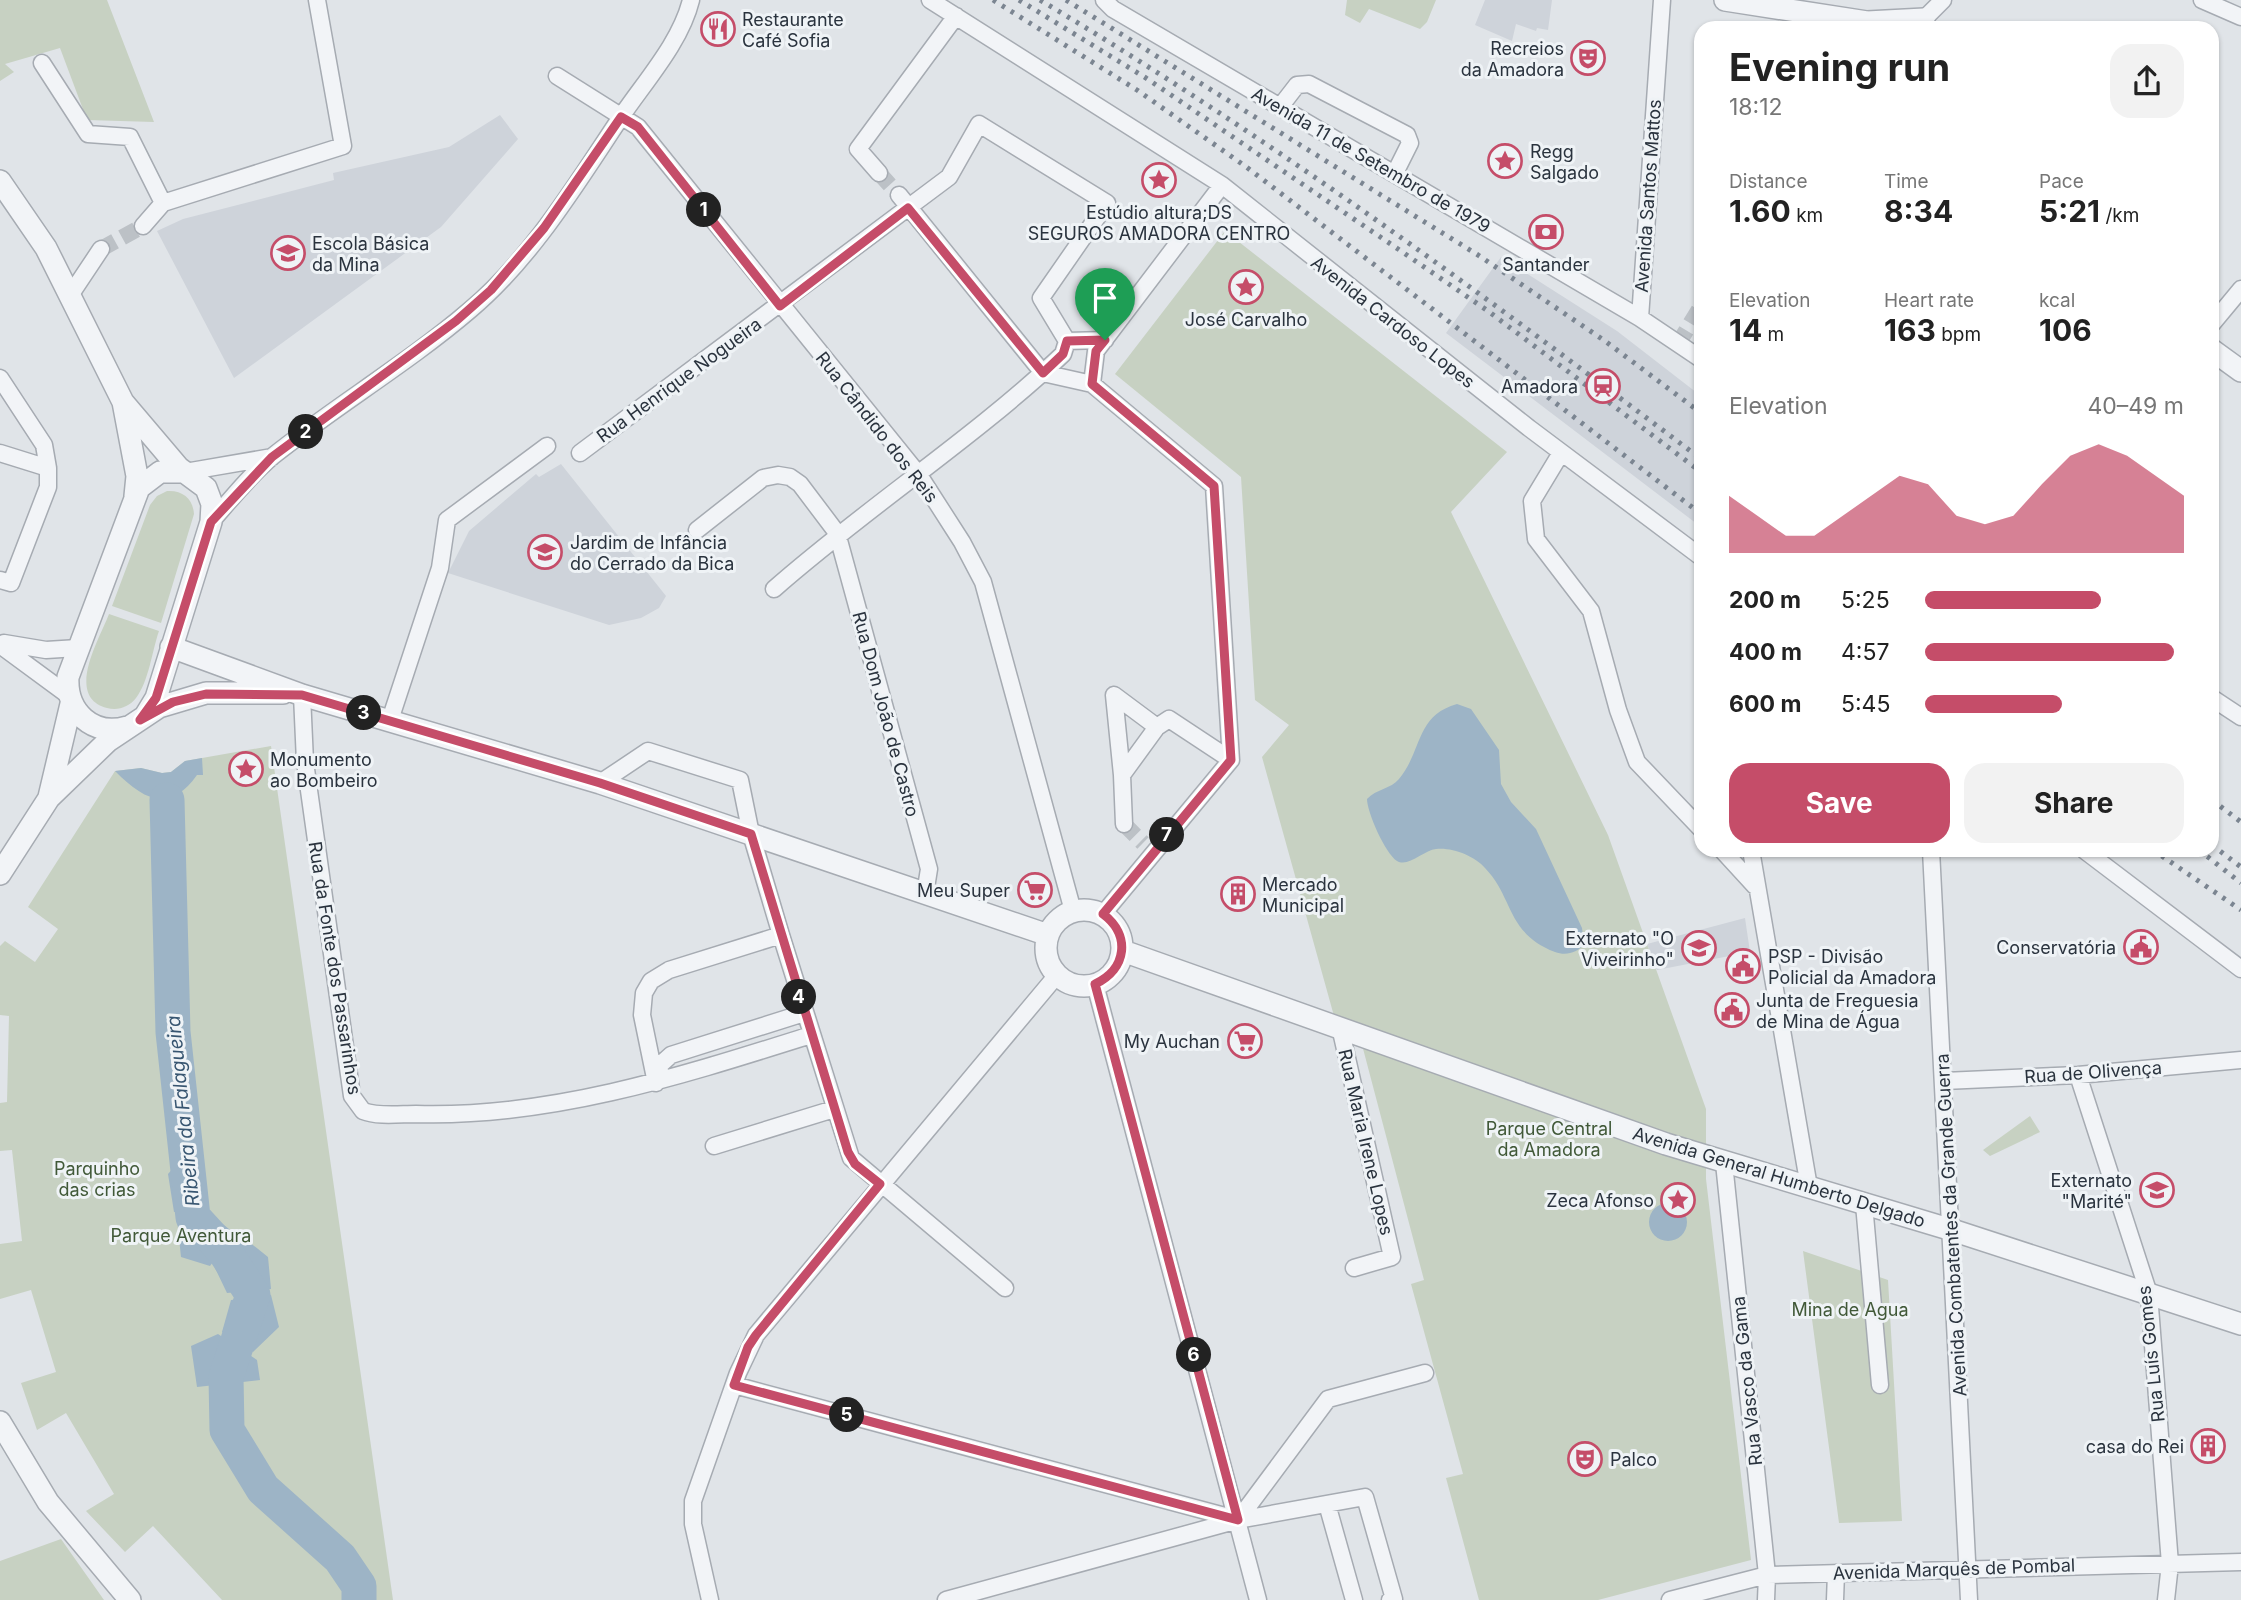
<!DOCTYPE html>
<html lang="en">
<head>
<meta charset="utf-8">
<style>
  :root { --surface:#fff; --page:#f2f2f2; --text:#222; --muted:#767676; --accent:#c54d69 }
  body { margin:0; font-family:Inter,sans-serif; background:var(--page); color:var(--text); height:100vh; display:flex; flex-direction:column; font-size:26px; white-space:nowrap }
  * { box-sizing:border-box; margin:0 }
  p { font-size:23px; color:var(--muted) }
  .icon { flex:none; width:38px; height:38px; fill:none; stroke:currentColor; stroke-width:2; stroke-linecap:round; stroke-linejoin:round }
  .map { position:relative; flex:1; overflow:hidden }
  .drawer { position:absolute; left:1694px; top:21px; width:525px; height:836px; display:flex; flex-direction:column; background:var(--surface); border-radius:21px; box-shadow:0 2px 5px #0004 }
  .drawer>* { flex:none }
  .pin { position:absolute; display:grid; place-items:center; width:60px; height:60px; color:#fff; margin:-72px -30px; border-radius:50% 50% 50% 0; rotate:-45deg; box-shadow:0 0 7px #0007 }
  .pin .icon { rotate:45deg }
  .km { position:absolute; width:35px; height:35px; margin:-18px; border-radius:50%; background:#222; color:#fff; font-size:19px; line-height:35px; text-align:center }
  .round { display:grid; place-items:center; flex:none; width:74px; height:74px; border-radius:21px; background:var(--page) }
  .overview { display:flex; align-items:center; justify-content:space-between; height:119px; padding:0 35px }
  h1 { font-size:38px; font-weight:700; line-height:52px }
  .figures { display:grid; grid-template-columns:repeat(3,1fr); gap:10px; height:119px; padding:7px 35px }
  .figures div { display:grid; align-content:center }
  .figures b { font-size:30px; font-weight:700 }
  .figures small { font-size:19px; font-weight:400 }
  .figures p { font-size:19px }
  .chart { height:196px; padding:14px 35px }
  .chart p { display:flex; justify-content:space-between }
  .chart svg { width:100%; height:126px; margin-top:7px; fill:var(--accent); opacity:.7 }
  .action { display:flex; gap:14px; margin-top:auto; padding:14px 35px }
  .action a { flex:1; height:80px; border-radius:21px; background:var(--accent); color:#fff; font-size:28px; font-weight:700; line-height:80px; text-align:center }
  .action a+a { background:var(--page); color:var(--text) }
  ul { padding:0 35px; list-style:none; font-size:23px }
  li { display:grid; grid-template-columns:112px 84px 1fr; align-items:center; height:52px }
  li i { height:18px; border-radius:9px; background:var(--accent) }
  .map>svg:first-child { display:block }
  .built { fill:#ced3da }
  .green { fill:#c7d1c2 }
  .water { fill:#9db4c6 }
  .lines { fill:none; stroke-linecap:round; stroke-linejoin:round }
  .river { stroke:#9db4c6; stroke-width:35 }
  .minor-tunnel { stroke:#bcc1c6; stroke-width:16; stroke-dasharray:16 8; stroke-linecap:butt }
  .minor-casing { stroke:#a6abb2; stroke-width:19 }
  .tertiary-casing { stroke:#a6abb2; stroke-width:24 }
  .minor { stroke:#f2f4f7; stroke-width:16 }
  .tertiary { stroke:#f2f4f7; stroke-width:21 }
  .rail { stroke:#7b8591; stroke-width:5; stroke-dasharray:3.5 7; stroke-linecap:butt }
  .route-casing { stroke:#fff; stroke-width:14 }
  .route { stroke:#c54d69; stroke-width:9 }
  .labels { text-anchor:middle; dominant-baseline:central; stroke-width:6; stroke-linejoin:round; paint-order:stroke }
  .poi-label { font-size:18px; fill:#2a333e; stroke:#eff3f6; text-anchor:start }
  .street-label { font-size:18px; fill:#2a333e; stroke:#eff3f6 }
  .park-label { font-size:18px; fill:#415938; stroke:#eff3f6 }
  .water-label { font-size:19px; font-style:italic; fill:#375570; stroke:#eff3f6 }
</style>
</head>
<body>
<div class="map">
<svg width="2241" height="1600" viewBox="0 0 2241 1600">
  <rect width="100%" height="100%" fill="#e0e4e8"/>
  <path class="built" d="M1485,0h67l-4,30 -11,-2 -1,3 -20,-7 -4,17 -37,-16z
    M500,115l18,24 -77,88 -207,151 -77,-147 26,-12 151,-39 -1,-7 116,-26z
    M1501,257l116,74 84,65v131l-255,-194z
    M561,464l105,132 -7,12 -18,10 -32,7 -161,-52 21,-42 67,-57 3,3z
    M1745,918l5,34 -93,18 -10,-26z"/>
  <path class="green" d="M0,0h107l47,122 -67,-2 -27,-72 -55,16 9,8 -14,9z
    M1347,0h89l-9,22 -7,7 -51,-20 -9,14 -15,-8z
    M1225,231l282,221 -56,60 157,323 98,274v70l45,381 -153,40h-119l-33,-122 17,-4 -52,-190 13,-4 -68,-258 -22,-6 -72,-259 27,-32 -34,-25 -14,-223 -126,-103z
    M167,491c16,-1 26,8 27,23l-33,109 -49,-17 38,-101 7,-9z
    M109,614l50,17c-7,20 -10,50 -23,67 -7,9 -18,13 -29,10 -43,-11 -7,-70 2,-94z
    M271,746l122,854h-171l-69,-74 -28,26 -39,-41 28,-17 -48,-81 -29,17 -16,-47 35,-11 -25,-82 -31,9v-55l22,-3 -10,-91 -12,1v-48l7,-1 2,-86 -9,-1v-69l5,-5 30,21 23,-33 -30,-22 87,-136 26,-3 21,5 9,-1 14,-11z
    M2030,1116l10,16 -50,24 -7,-6z
    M1803,1251l85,29 14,241 -63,2z
    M61,1539l43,61h-104v-39z"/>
  <path class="water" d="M1457,704l14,5 28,41 2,34 10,18 25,27 46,99 2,16c-7,9 -18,12 -29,8 -49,-19 -41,-54 -70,-84 -10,-12 -33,-21 -49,-19 -12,1 -28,19 -39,12 -12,-8 -30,-49 -30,-62 9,-10 24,-10 32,-20 24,-29 16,-63 58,-75z
    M202,758l1,17h-6c-28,39 -53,25 -82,-4l26,-3 21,5 9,-1 14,-11z
    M196,1165l5,6 6,37 -33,4 -6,-38 7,-8z
    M1649 1222a19 19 0 1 1 38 0a19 19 0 1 1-38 0Z
    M210,1214l24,19 -24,33 -29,-9 -4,-38z
    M238,1233l30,24 3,32 -44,4 -12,-25z
    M271,1295l8,32 -26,25 -31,-20 9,-32z
    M218,1334l39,26 3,20 -63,7 -6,-41z"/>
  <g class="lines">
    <path class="river" d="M167,800l6,232 20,185 32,35 28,43 -27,82 1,53 36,59 77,69 19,28v14"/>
    <path class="minor-tunnel" d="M879,173l20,22
      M101,249l42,-23
      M1678,344l23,-38
      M1124,824l19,19"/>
    <g class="minor-casing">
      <path id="minor" d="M930,0l292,185 307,243 172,129
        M1104,0l9,9 527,309
        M1662,0l-22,318 61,41
        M2202,0l39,17
        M1924,19l19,-19
        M42,63l46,71 42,3 33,66 180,-57 -26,-146
        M557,76l81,51 281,348 43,67 21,40 90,329
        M1280,107l17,-22 12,-1 98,51 3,8 -15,30
        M879,173l-21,-24 98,-133
        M899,195l144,178 49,11 122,102 17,274
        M143,226l20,-23
        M71,294l30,-45
        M2212,324l29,-35
        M1067,341l38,-1
        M0,378l44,67 4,23v19l-37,96 -11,-3
        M1092,384l4,-33 126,-166
        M0,453l48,15
        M580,453l369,-276 30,-53 128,79 -66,95 26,43 -4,13c-90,85 -196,153 -289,235
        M1561,453l-29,48 4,38 55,72 27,99 19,52 64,67
        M185,472l87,-15
        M211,522c20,-23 39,-47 62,-66 64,-51 135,-93 197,-146 63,-53 108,-129 153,-196 24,-35 58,-73 68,-114
        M697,530l66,-52 15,-3 12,2 10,7 37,49 92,336 -4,25
        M4,643l42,7 32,-2
        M0,645l68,50
        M302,695l3,67 47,334 11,15c15,6 37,3 53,3 136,4 268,-39 395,-79
        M2212,698l29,19
        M390,720l50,-152 7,-48 100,-74
        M1157,727l-35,48 -8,-80 43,32 12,-8 62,41
        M1122,775l2,49
        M600,783l48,-32 92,29 11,54 30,101 70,223 154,130
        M1722,850l33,36
        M1751,850l58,337
        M1931,850l38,750
        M2084,850l157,119
        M1103,914l128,-154
        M1095,984l163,616
        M1340,1027l52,230 -38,11
        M2078,1075l71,219 21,270 -4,36
        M656,1080l5,-16 10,-9 133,-42
        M1944,1081l134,-6 163,-15
        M656,1083l-14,-68 2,-22 7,-12 18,-11 112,-35
        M714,1146l120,-37
        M1724,1163l43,412 -1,25
        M1864,1204l16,181
        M734,1385l502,134
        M1327,1504l27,96
        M1238,1520l90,-121 97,-26
        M710,1600l-17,-76v-23l45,-128 18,-38 301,-360
        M946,1600l292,-80 127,-23 29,102 -4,1
        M1670,1600l97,-25 474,-13
        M1835,1600l1,-27"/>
    </g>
    <g class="tertiary-casing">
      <path id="tertiary" d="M1725,0l142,22 57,-3
        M0,181l46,67 77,154 14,74 -2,20
        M2212,350l29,21
        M123,402l56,66 27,20 6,16 -1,18 -55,176 -11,18
        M171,647l131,48 298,88 448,152
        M127,727c-34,10 -61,-15 -59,-50l71,-189 21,-16h25
        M49,797l22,-93
        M0,874l49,-76 59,-57 51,-34 47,-14h77
        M1046 948a38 38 0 1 1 76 0a38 38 0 1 1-76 0Z
        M1123,951l543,193 286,86 289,94
        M0,1422l48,80 82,98"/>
    </g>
    <use href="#minor" class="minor"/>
    <use href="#tertiary" class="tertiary"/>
    <path class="rail" d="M993,0l144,90 108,76 456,348
      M1019,0l127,78 252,171 90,62 213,161
      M1040,0c231,138 447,297 661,459
      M1066,0l412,255 127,86 96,72
      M2212,800l29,22
      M2212,845l29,22
      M2153,850l88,60
      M2199,850l42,33"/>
  </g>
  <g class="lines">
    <g class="route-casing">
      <path id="route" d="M621,117l17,10 142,179 128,-98 135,165 20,-19 4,-13 38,-1 -9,11 -4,33 122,102 17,274 -128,154c28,21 24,55 -8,70l143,536 -504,-135 14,-38 8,-12 124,-151 -25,-20 -7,-12 -97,-318 -151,-51 -298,-88 -96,-1 -33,8 -33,18 16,-22 55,-176 61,-65 184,-136 35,-31 53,-62z"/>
    </g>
    <use href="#route" class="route"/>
  </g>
  <defs>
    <g id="restaurant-ring" transform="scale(1.75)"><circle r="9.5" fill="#eff3f6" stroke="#c54d69" stroke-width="1.5"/><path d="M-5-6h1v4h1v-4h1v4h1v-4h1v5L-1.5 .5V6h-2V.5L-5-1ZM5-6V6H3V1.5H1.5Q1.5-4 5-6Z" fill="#c54d69"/></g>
    <g id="theatre-ring" transform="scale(1.75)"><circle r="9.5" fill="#eff3f6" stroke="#c54d69" stroke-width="1.5"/><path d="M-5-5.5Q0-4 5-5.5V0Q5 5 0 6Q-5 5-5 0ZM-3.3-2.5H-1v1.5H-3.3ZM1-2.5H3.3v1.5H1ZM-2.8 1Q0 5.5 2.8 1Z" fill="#c54d69"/></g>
    <g id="sight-ring" transform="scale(1.75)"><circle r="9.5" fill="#eff3f6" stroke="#c54d69" stroke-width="1.5"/><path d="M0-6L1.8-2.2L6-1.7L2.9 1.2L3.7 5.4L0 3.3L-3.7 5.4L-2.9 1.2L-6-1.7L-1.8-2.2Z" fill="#c54d69"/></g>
    <g id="bank-ring" transform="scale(1.75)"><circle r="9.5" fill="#eff3f6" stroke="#c54d69" stroke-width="1.5"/><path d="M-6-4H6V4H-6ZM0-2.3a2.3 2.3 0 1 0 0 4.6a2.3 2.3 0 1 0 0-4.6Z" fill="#c54d69"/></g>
    <g id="school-ring" transform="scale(1.75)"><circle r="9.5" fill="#eff3f6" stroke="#c54d69" stroke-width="1.5"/><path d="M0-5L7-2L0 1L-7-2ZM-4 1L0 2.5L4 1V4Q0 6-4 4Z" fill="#c54d69"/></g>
    <g id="station-ring" transform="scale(1.75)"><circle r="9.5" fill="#eff3f6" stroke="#c54d69" stroke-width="1.5"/><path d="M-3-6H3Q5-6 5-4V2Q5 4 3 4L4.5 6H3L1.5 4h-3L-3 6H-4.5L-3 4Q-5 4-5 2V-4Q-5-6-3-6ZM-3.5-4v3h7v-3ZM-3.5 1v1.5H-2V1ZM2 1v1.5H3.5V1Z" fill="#c54d69"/></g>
    <g id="supermarket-ring" transform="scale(1.75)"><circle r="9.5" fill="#eff3f6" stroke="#c54d69" stroke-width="1.5"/><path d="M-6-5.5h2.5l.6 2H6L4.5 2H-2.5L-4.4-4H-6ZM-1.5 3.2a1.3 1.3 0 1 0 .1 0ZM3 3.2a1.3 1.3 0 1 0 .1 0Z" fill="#c54d69"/></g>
    <g id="building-ring" transform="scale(1.75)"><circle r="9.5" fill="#eff3f6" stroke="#c54d69" stroke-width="1.5"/><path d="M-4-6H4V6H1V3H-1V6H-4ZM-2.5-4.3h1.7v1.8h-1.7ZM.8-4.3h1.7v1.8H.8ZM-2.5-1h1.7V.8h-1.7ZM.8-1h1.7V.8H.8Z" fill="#c54d69"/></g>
    <g id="civic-ring" transform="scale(1.75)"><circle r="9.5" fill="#eff3f6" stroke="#c54d69" stroke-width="1.5"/><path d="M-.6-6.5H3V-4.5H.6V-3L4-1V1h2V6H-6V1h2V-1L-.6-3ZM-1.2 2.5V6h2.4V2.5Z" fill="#c54d69"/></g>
  </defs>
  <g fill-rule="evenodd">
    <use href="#restaurant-ring" x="718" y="29"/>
    <use href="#theatre-ring" x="1588" y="58"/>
    <use href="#sight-ring" x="1505" y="161"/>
    <use href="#sight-ring" x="1159" y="180"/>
    <use href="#bank-ring" x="1546" y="232"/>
    <use href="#school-ring" x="288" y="253"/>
    <use href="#sight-ring" x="1246" y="287"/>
    <use href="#station-ring" x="1603" y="386"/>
    <use href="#school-ring" x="545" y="552"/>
    <use href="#sight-ring" x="246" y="769"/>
    <use href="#supermarket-ring" x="1035" y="890"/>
    <use href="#building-ring" x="1238" y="894"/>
    <use href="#civic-ring" x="2141" y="947"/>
    <use href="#school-ring" x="1699" y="948"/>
    <use href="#civic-ring" x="1743" y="966"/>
    <use href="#civic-ring" x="1732" y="1010"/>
    <use href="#supermarket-ring" x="1245" y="1041"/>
    <use href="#school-ring" x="2157" y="1190"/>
    <use href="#sight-ring" x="1678" y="1200"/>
    <use href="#building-ring" x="2208" y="1446"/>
    <use href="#theatre-ring" x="1585" y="1459"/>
  </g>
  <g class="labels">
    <g class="poi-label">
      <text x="742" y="19">Restaurante<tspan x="742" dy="21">Café Sofia</tspan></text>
      <text x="1564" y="48" text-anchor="end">Recreios<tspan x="1564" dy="21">da Amadora</tspan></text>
      <text x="1530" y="151">Regg<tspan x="1530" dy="21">Salgado</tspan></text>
      <text x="1159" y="212" text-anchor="middle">Estúdio altura;DS<tspan x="1159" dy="21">SEGUROS AMADORA CENTRO</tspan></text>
      <text x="312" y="243">Escola Básica<tspan x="312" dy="21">da Mina</tspan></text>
      <text x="1546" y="264" text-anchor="middle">Santander</text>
      <text x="1246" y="319" text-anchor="middle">José Carvalho</text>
      <text x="1578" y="386" text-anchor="end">Amadora</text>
      <text x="570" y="542">Jardim de Infância<tspan x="570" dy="21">do Cerrado da Bica</tspan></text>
      <text x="270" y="759">Monumento<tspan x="270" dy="21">ao Bombeiro</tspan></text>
      <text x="1262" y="884">Mercado<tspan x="1262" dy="21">Municipal</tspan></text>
      <text x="1010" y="890" text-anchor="end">Meu Super</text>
      <text x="1674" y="938" text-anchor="end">Externato "O<tspan x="1674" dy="21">Viveirinho"</tspan></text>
      <text x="2116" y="947" text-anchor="end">Conservatória</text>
      <text x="1768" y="956">PSP - Divisão<tspan x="1768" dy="21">Policial da Amadora</tspan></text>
      <text x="1756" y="1000">Junta de Freguesia<tspan x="1756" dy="21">de Mina de Água</tspan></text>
      <text x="1220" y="1041" text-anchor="end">My Auchan</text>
      <text x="2132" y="1180" text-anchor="end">Externato<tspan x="2132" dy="21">"Marité"</tspan></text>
      <text x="1654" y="1200" text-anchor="end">Zeca Afonso</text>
      <text x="2184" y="1446" text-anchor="end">casa do Rei</text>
      <text x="1610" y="1459">Palco</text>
    </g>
    <g class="street-label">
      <text transform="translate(1371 160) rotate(30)">Avenida 11 de Setembro de 1979</text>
      <text transform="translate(1648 196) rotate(-86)">Avenida Santos Mattos</text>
      <text transform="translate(1393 322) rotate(38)">Avenida Cardoso Lopes</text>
      <text transform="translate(679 380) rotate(-36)">Rua Henrique Nogueira</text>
      <text transform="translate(877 427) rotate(52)">Rua Cândido dos Reis</text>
      <text transform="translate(886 714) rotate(75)">Rua Dom João de Castro</text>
      <text transform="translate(335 968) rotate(81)">Rua da Fonte dos Passarinhos</text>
      <text transform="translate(2093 1072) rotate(-4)">Rua de Olivença</text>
      <text transform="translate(1366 1142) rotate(77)">Rua Maria Irene Lopes</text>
      <text transform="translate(1779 1177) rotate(17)">Avenida General Humberto Delgado</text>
      <text transform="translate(1951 1225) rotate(-93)">Avenida Combatentes da Grande Guerra</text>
      <text transform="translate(2151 1354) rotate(-96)">Rua Luís Gomes</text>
      <text transform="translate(1747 1381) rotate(-96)">Rua Vasco da Gama</text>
      <text transform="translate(1954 1569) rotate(-2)">Avenida Marquês de Pombal</text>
    </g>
    <g class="park-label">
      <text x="1549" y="1128">Parque Central<tspan x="1549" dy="21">da Amadora</tspan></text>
      <text x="97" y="1168">Parquinho<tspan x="97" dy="21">das crias</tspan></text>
      <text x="181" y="1235">Parque Aventura</text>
      <text x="1850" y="1309">Mina de Agua</text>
    </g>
    <g class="water-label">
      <text transform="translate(183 1111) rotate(-96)">Ribeira da Falagueira</text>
    </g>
  </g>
</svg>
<div class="pin" style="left:1105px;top:340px;background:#1e9e55"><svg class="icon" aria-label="arrive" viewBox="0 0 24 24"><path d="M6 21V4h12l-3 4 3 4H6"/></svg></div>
<b class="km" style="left:704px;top:210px">1</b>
<b class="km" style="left:306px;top:432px">2</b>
<b class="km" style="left:364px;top:713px">3</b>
<b class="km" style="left:799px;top:997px">4</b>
<b class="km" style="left:847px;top:1415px">5</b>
<b class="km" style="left:1194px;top:1355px">6</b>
<b class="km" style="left:1167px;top:835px">7</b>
<section class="drawer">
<div class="overview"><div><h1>Evening run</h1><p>18:12</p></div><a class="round"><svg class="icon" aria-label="share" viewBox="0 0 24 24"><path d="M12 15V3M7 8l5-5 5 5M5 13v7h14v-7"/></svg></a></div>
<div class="figures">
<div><p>Distance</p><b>1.60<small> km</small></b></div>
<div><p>Time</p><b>8:34</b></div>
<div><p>Pace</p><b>5:21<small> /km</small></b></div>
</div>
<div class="figures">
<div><p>Elevation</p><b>14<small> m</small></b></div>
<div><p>Heart rate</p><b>163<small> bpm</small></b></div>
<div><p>kcal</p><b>106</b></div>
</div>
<div class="chart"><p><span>Elevation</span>40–49 m</p>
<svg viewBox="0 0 160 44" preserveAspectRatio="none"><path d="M0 44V24L10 31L20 38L30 38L40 31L50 24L60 17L70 20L80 31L90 34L100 31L110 20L120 10L130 6L140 10L150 17L160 24V44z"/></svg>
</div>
<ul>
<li><b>200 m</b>5:25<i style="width:68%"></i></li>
<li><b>400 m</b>4:57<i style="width:96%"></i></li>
<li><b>600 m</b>5:45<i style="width:53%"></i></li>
</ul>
<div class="action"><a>Save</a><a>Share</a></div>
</section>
</div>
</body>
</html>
